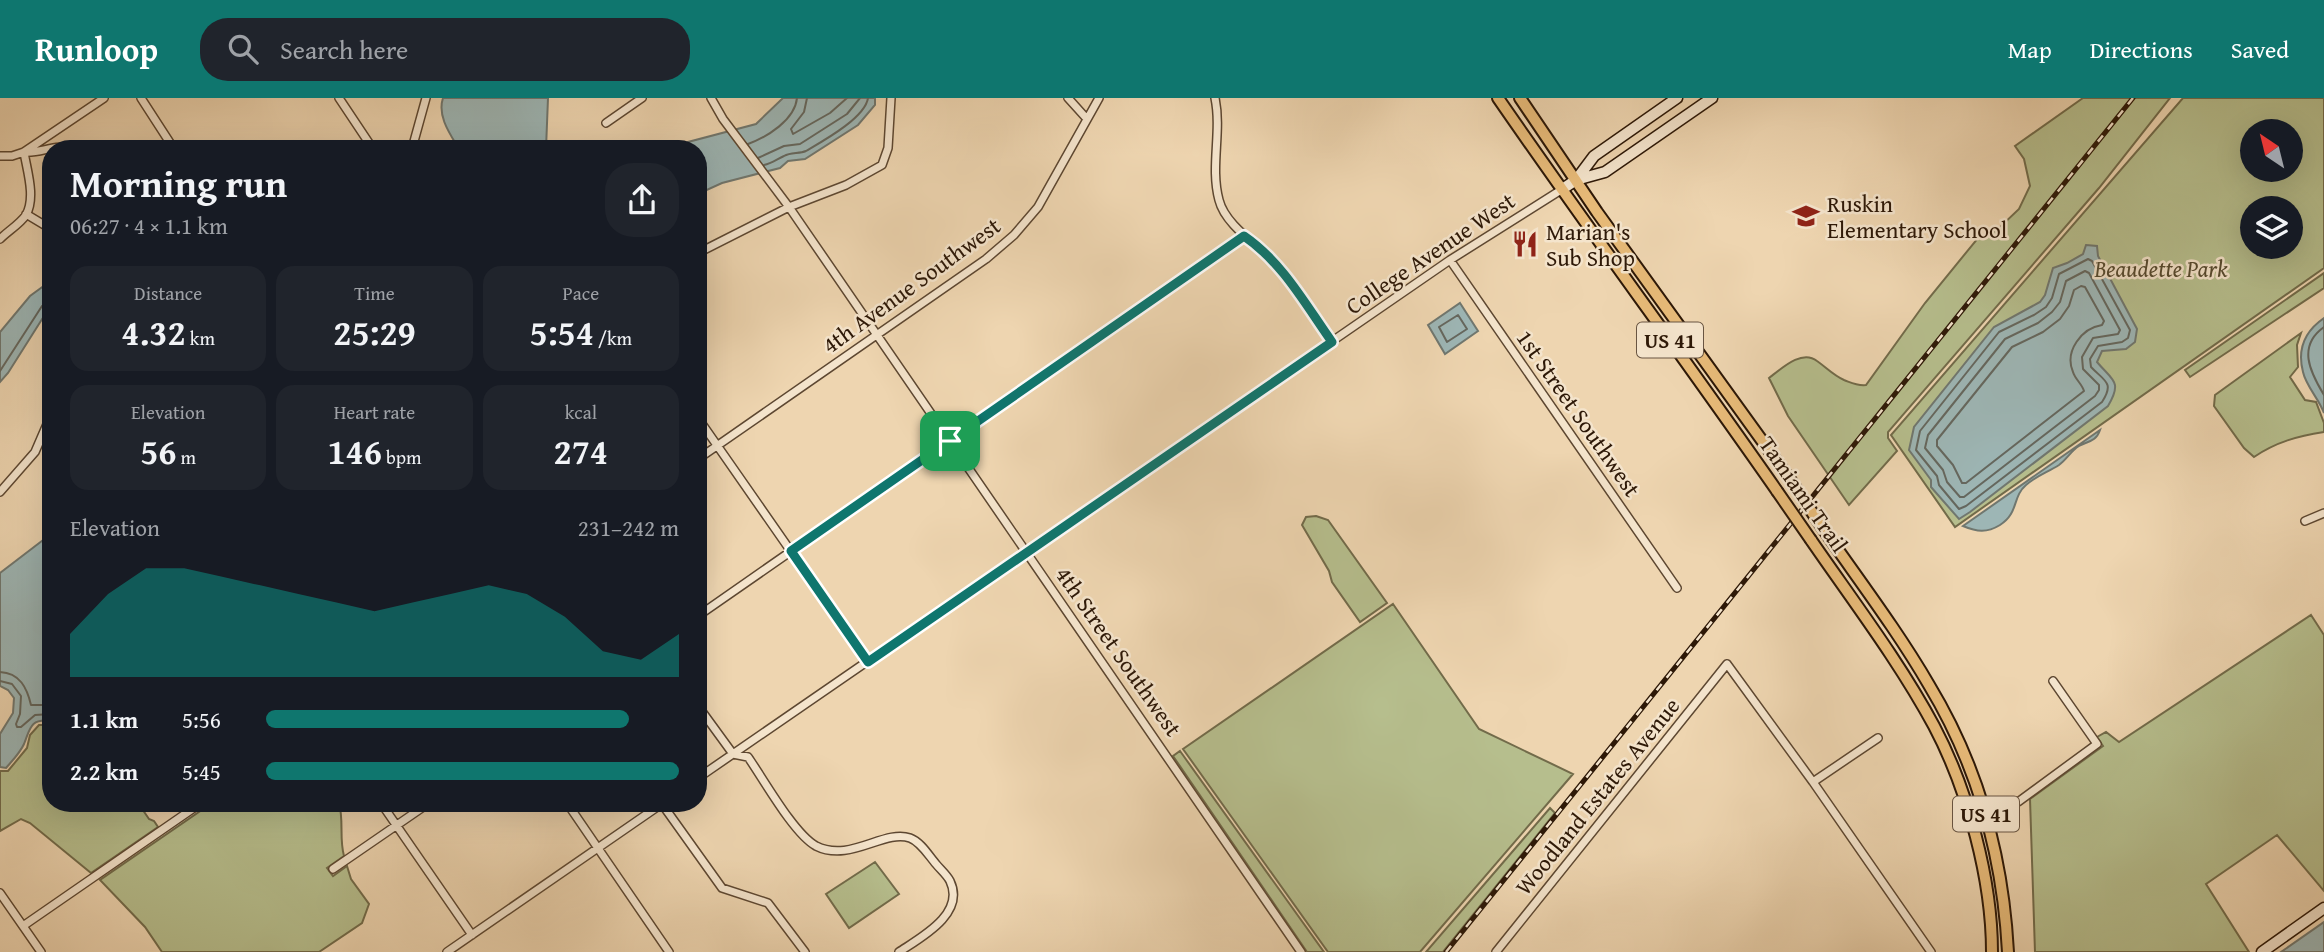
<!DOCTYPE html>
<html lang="en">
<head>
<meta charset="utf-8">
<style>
  :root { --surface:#171b24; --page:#20242c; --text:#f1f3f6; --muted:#9ea1a6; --accent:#0f766e }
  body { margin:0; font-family:"Gentium Book Plus",serif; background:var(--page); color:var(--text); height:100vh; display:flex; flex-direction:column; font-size:26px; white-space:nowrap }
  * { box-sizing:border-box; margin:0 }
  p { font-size:23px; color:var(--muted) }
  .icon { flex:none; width:38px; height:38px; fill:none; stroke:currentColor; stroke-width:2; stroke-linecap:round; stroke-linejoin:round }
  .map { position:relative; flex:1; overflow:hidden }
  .sheet { position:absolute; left:42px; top:42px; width:665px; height:672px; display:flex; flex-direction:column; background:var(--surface); border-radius:28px; box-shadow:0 7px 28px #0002 }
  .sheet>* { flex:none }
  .needle { width:46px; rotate:325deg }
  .buttons { position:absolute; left:2240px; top:21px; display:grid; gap:14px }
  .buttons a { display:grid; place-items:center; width:63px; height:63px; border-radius:50%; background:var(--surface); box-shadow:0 7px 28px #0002; font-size:35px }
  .pin { position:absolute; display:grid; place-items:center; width:60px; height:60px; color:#fff; margin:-30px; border-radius:14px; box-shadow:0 4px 10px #0006 }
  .round { display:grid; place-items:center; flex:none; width:74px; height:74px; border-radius:28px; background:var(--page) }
  .headline { display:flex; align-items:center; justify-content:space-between; height:119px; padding:0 28px }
  h1 { font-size:38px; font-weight:700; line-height:52px }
  .figures { display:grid; grid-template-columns:repeat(3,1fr); gap:10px; height:119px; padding:7px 28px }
  .figures div { display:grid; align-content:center; border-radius:18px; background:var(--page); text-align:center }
  .figures b { font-size:35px; font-weight:700 }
  .figures small { font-size:19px; font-weight:400 }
  .figures p { font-size:19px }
  .chart { height:196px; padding:14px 28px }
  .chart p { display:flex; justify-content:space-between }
  .chart svg { width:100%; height:126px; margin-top:7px; fill:var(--accent); opacity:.7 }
  ul { padding:0 28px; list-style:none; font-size:23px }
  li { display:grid; grid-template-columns:112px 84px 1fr; align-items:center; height:52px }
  li i { height:18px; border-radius:9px; background:var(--accent) }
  header { display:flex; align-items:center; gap:42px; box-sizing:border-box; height:98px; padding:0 35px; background:var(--accent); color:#fff }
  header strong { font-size:33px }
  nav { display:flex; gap:38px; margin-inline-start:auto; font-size:24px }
  .search { width:490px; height:63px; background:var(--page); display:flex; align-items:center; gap:18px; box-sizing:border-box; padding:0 24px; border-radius:28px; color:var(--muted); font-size:26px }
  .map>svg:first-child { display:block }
  .green { fill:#b6be8d; stroke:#726b4a; stroke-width:2; fill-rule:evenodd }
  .water { fill:#9db6b5; stroke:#70776f; stroke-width:2 }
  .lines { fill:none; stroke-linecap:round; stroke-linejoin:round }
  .shore { stroke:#65675e; stroke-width:2 }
  .street-casing { stroke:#5d4731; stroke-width:10 }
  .secondary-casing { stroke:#2d1807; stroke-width:13 }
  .primary-casing { stroke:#2d1807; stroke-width:14 }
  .street { stroke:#f4e4cc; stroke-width:7 }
  .secondary { stroke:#f4e4cc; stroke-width:10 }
  .primary { stroke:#e7ba78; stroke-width:10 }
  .rail-casing { stroke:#2d1807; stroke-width:5 }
  .rail { stroke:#f4e4cc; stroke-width:2.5; stroke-dasharray:8; stroke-linecap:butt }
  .primary-bridge-casing { stroke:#2d1807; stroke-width:14; stroke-linecap:butt }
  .primary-bridge { stroke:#e7ba78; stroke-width:10 }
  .route-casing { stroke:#fff; stroke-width:14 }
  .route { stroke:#0f766e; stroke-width:9 }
  .labels { text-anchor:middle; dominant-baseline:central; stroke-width:5; stroke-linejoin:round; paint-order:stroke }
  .shield { fill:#f4e4cc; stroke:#695542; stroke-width:2 }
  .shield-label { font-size:21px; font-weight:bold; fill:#2d1807 }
  .poi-label { font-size:23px; fill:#2d1807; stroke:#f4e4cc; text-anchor:start }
  .street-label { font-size:23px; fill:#2d1807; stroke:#f4e4cc }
  .park-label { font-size:23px; font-style:italic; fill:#564a2f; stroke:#f4e4cc }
</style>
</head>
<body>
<header>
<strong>Runloop</strong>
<div class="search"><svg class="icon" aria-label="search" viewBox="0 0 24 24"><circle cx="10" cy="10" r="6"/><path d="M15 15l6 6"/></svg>Search here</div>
<nav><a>Map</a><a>Directions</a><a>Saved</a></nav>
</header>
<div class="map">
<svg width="2324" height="854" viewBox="0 0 2324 854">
  <rect width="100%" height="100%" fill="#eed5b0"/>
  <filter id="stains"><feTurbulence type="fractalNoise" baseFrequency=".00286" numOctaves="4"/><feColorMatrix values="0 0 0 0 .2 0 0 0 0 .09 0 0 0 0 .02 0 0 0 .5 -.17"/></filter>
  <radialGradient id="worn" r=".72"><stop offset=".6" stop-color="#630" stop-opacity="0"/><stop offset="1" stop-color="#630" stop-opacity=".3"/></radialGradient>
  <path class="green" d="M2083,0h87l-71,90 -211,244v6l9,13 -48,54 -61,-89 -19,-38c13,-10 33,-29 48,-17 10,7 16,14 27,19 8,3 13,6 22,5l59,-82 53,-65 18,-7 23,-22 11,-23 -6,-27 -9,-13z
    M2183,0h141v170l-369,259 -64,-92zM2252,33h39v39h-39zM2252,110h39v39h-39z
    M2324,175v15l-134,89 -5,-7z
    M2301,235l-4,12 1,22 -8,10 15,23 11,2 8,21v9c-26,4 -48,10 -70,25l-10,-9 -30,-42 1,-11z
    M1316,418l12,4 59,83 -27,19 -28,-40 -3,-11 -27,-46 4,-8z
    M1393,506l86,125 94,45 -153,178h-92l-145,-203z
    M2311,517l13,20v256l-47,-56 -71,49 43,68h-214l-5,-153 73,-53 -6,-9 9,-5 13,10z
    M39,627h12v78h87l11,16 5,2 4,6 -67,46 -61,-50 -9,-4 -21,12v-60h8l19,-23 3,-13z
    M1180,653l144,201h-17l-134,-196z
    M212,705h66l2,4 5,-4h54c5,18 0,35 5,53l-17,12 6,8 14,-10 4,13 18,25 -7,19 -43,29h-157l-17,-25 -45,-47z
    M1550,710l5,5 -112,139h-17z
    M875,764l24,32 -50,34 -23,-34z"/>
  <path class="water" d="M443,0h105l-2,51h-87c-9,-15 -22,-33 -16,-51z
    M783,0h92v7l-17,20 -53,34 -17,2 -8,7 -58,15 -24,11v-45h-18l8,-7 68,-18z
    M2086,147l11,1 1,10 39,73 -2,13 -9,7 -24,2 -5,11c15,18 26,19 11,44l-138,106 -11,7 -28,-32v-7l-22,-30 5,-23 80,-100 46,-25 5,-7 8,-27 14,-5 16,-9z
    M45,187l6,6v14l-43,68 -8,9v-50l30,-36z
    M1460,205l18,28 -33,23 -17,-29z
    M2324,220v95c-5,-14 -18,-27 -21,-41 -6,-23 2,-41 21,-54z
    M2100,332c-4,12 -12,11 -21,16 -8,5 -13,14 -20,19 -11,7 -23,11 -33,20 -14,12 -7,28 -26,40 -13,8 -23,7 -37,1z
    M51,436v84l-4,25 4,5v73c-21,-3 -21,8 -27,23 -4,9 -12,17 -18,24l-6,-1v-33l13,-21 1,-15 -6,-8 -8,-4v-113z
    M2324,824v30h-43z"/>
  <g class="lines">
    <path class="shore" d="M807,0l-3,14 -13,17 2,5 37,-21 17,-15
      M748,46c19,-7 47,-24 49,-46
      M758,60l26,-12 16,-2 47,-30 13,-16
      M764,67c8,-2 13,-6 20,-9 7,-4 15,-2 22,-5 17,-10 59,-33 62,-53
      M2088,161l4,2 38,69 -2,8 -6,4 -24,4 -8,13 1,8c13,14 24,15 11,35l-136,104 -7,3 -20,-24 -2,-9 -21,-26 4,-19 79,-99 35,-17 12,-8 6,-9 7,-24z
      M2085,173l4,2 31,57 -2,4 -25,4 -11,19 1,12 16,16v5l-4,6 -131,101h-4l-13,-15 -4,-12 -18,-22 3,-13 77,-96 33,-16 14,-11 8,-10 6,-21z
      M2081,188l4,1 19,34 -2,4c-20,3 -38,26 -29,47 2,7 9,12 11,19l-118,92h-4l-9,-18 -16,-19v-6l75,-93 31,-15 17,-13 9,-13 5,-16z
      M1458,217l9,14 -20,13 -8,-15z
      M2324,229c-27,19 -14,45 0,68
      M0,273l42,-65 9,-3
      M0,574c20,1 27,16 31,33h20
      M0,583l12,3 9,12 -1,18 -4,10 1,3h4l14,-12 16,-1"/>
    <g class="street-casing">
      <path id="street" d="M141,0l33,51
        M339,0l34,51
        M711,0l12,21 66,88 512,745
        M1068,0l19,21
        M1215,0c7,34 -5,69 4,102 7,28 45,48 64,71 18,21 32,47 49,71
        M606,25l36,-25
        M409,51l4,-4 13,-47
        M0,58h12l12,-4 80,-54
        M26,116l25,15
        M0,141c8,-8 20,-15 26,-24 10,-18 1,-44 -2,-63 17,2 32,-9 49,-3
        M698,155l91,-46 57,-22 36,-20 6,-17 3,-50
        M1450,162l227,328
        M698,320l170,244
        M698,361l288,-200 28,-24 24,-28 61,-109
        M0,394l35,-40 16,-37
        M2305,423l19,-8
        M698,518l546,-380
        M698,608l35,48 15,3c16,23 46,77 68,89 34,17 68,-17 94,-8 11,4 19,18 26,26 4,5 11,11 14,17 16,33 -30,57 -51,71
        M698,680l752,-518 111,-70
        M1813,684l65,-44
        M381,705l91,132
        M567,705l102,149
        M662,706l60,84 46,15 37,49
        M1986,716l32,-12 79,-58 -44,-63
        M333,771l96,-66
        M0,795l41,59
        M23,828l178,-123
        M447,854l216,-149
        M1496,854l231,-288 86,118 118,170"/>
    </g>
    <g class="secondary-casing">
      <path id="secondary" d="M1576,82l18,-24 83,-58
        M1561,92l15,-10 29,-8 107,-74
        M2262,854l62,-44"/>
    </g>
    <g class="primary-casing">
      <path id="primary" d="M1498,0c91,132 187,261 279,393
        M1520,0l77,114 192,266
        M1822,429c36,52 75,103 107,158 49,81 74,173 79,267
        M1811,442c42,61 88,121 123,186 34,64 58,154 58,226"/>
    </g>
    <use href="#street" class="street"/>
    <use href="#secondary" class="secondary"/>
    <use href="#primary" class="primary"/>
    <g class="rail-casing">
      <path id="rail" d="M1446,854l687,-854"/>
    </g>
    <use href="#rail" class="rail"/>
    <g class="primary-bridge-casing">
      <path id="primary-bridge" d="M1789,380l33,49
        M1777,393l34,49"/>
    </g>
    <use href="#primary-bridge" class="primary-bridge"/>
  </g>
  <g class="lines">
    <g class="route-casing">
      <path id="route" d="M1244,138c39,27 61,68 88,106l-464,320 -77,-111z"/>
    </g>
    <use href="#route" class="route"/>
  </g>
  <defs>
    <g id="school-bare" transform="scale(2.1)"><path d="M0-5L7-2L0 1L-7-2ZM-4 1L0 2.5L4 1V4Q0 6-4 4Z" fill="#8f2418" stroke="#f4e4cc" stroke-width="2.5" paint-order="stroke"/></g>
    <g id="restaurant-bare" transform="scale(2.1)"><path d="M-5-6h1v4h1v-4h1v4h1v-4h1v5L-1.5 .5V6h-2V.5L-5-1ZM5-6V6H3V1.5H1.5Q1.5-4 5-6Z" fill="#8f2418" stroke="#f4e4cc" stroke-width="2.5" paint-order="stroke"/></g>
  </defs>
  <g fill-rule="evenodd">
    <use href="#school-bare" x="1806" y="118"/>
    <use href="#restaurant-bare" x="1525" y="146"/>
  </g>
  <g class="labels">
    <g class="shield">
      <rect x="1637" y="224.5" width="66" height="35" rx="5"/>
      <rect x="1953" y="698.5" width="66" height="35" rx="5"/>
    </g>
    <g class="shield-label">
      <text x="1670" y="242">US 41</text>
      <text x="1986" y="716">US 41</text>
    </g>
    <g class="poi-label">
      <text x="1827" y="105">Ruskin<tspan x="1827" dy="26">Elementary School</tspan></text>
      <text x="1546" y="133">Marian's<tspan x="1546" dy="26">Sub Shop</tspan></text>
    </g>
    <g class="street-label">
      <text transform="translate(1430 155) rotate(-34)">College Avenue West</text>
      <text transform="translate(911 187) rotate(-36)">4th Avenue Southwest</text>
      <text transform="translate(1579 315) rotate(55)">1st Street Southwest</text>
      <text transform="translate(1804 396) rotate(55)">Tamiami Trail</text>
      <text transform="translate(1119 553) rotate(55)">4th Street Southwest</text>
      <text transform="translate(1597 698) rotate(-51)">Woodland Estates Avenue</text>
    </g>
    <g class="park-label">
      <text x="2161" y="170">Beaudette Park</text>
    </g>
  </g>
  <rect width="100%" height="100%" filter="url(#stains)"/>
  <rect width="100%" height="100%" fill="url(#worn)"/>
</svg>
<div class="buttons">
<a><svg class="needle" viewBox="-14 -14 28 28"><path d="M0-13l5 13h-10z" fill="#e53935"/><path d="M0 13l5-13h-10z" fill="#9ea1a6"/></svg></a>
<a><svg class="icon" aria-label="layers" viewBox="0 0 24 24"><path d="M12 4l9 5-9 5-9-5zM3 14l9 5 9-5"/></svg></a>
</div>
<div class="pin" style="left:950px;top:343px;background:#1e9e55"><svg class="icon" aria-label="arrive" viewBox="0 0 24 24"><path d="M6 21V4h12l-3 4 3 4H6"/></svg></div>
<section class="sheet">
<div class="headline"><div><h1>Morning run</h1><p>06:27 · 4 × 1.1 km</p></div><a class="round"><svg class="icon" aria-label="share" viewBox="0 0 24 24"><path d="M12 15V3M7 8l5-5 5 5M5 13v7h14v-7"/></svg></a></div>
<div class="figures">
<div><p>Distance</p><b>4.32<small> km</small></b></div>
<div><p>Time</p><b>25:29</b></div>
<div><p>Pace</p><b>5:54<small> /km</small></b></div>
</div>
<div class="figures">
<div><p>Elevation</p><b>56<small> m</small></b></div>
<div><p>Heart rate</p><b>146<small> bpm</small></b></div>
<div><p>kcal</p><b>274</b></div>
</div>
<div class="chart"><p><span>Elevation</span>231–242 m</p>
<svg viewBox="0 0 160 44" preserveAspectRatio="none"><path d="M0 44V29L10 15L20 6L30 6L40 9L50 12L60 15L70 18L80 21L90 18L100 15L110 12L120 15L130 23L140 35L150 38L160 29V44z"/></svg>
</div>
<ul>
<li><b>1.1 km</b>5:56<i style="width:88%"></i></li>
<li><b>2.2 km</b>5:45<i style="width:100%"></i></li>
</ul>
</section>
</div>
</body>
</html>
